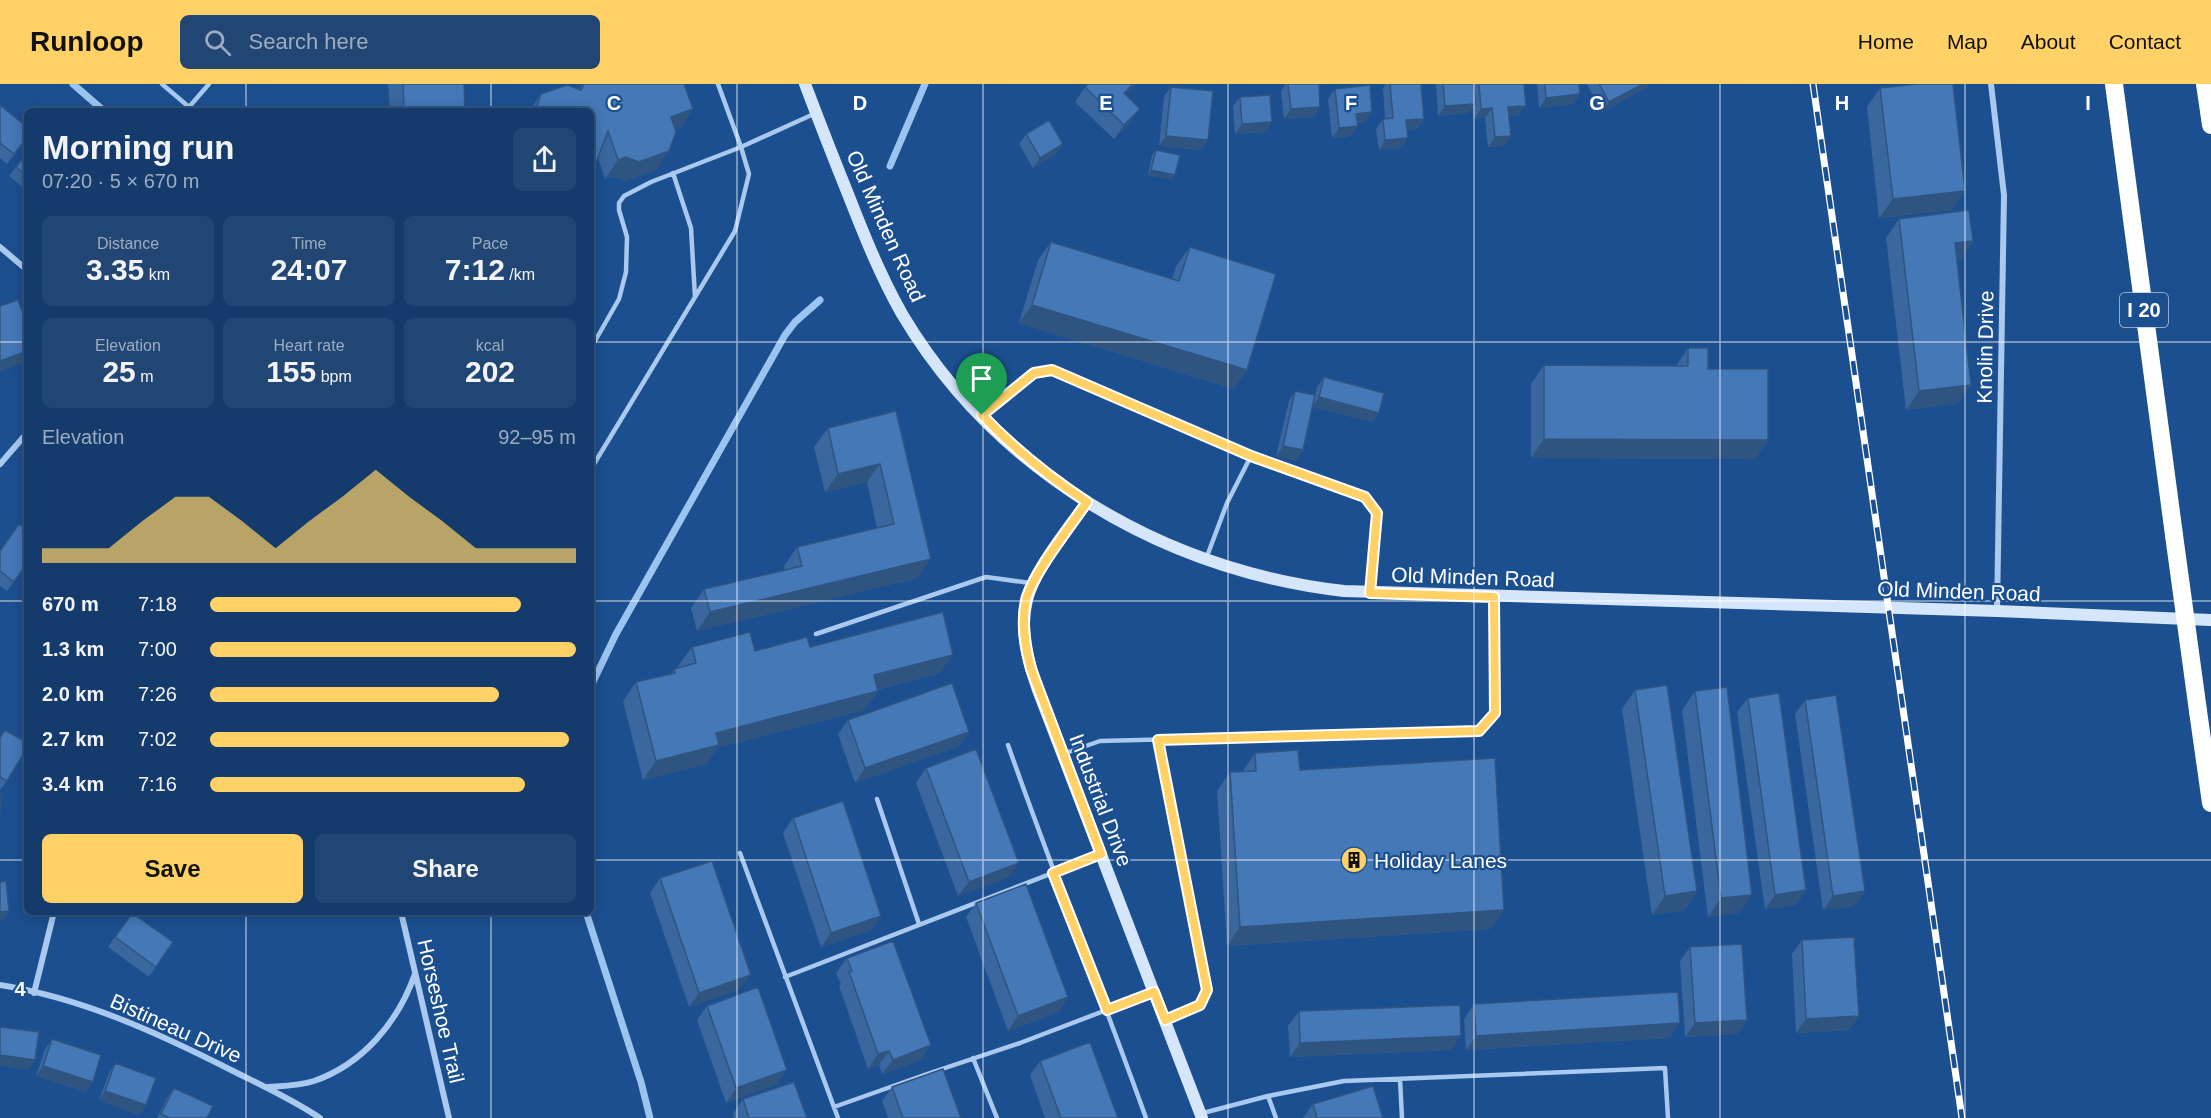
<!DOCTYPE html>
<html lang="en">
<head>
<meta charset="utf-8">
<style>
  :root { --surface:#143b6b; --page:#214673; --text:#f1f3f6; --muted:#9dadc1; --line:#33557e; --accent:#ffd166 }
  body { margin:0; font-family:Helvetica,sans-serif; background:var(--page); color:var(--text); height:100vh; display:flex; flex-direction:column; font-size:22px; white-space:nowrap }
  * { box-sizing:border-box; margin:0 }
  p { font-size:20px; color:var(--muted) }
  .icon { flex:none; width:33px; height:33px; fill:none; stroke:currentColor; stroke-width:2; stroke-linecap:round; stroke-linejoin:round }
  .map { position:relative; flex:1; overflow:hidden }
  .sheet { position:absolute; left:24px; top:24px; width:570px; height:807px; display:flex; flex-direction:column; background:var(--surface); border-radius:9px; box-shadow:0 3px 15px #0003,0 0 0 2px var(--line) }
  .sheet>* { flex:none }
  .pin { position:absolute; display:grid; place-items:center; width:51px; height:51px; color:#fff; margin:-62px -26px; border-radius:50% 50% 50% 0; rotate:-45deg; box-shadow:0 0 6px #0007 }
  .pin .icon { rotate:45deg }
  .round { display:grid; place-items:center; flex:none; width:63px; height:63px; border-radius:9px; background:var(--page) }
  .overview { display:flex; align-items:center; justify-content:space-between; height:102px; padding:0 18px }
  h1 { font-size:33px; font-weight:600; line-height:45px }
  .metrics { display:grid; grid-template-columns:repeat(3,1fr); gap:9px; height:102px; padding:6px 18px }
  .metrics div { display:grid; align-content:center; border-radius:9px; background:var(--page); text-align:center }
  .metrics b { font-size:30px; font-weight:600 }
  .metrics small { font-size:16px; font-weight:400 }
  .metrics p { font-size:16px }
  .chart { height:168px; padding:12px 18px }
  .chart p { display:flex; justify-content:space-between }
  .chart svg { width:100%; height:108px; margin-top:6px; fill:var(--accent); opacity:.7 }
  .action { display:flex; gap:12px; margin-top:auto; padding:12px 18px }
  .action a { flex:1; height:69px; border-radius:9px; background:var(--accent); color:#111; font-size:24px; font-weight:600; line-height:69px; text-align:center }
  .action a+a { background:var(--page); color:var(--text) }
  ul { padding:0 18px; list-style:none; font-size:20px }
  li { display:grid; grid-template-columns:96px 72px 1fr; align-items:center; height:45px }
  li i { height:15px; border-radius:8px; background:var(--accent) }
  header { display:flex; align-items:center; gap:36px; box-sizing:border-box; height:84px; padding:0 30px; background:var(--accent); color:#111 }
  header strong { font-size:28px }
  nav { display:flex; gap:33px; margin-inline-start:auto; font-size:21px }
  .search { width:420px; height:54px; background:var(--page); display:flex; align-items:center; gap:15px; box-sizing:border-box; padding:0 21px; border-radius:9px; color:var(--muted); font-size:22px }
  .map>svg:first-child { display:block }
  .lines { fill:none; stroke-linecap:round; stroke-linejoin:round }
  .stream { stroke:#9cc4f0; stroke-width:7 }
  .service { stroke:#a9c9ee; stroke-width:4.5 }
  .minor { stroke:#a9c9ee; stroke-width:6 }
  .secondary { stroke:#d6e6fa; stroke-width:12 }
  .motorway { stroke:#fff; stroke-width:18 }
  .rail-casing { stroke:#fff; stroke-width:7 }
  .rail { stroke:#1b4f8f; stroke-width:4.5; stroke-dasharray:14; stroke-linecap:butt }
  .motorway-bridge { stroke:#fff; stroke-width:18 }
  .wall { fill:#3a679d }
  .shaded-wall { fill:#305480 }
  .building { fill:#4478b7; stroke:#305480; stroke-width:1.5 }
  .route-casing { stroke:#fff; stroke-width:12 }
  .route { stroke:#ffd166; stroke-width:8 }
  .grid { fill:none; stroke:#fff; stroke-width:1.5; stroke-opacity:0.55 }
  .labels { text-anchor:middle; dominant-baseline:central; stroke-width:4.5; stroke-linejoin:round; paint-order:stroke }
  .shield { fill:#1b4f8f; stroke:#bbcadd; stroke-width:1.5 }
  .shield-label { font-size:20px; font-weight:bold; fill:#fff }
  .street-label { font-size:21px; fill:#fff; stroke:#1b4f8f }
  .poi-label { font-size:21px; fill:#fff; stroke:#1b4f8f; text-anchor:start }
  .grid-label { font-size:20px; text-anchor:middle; font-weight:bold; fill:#fff; stroke:#1b4f8f; stroke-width:4.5; stroke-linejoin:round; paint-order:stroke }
</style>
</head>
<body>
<header>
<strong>Runloop</strong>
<div class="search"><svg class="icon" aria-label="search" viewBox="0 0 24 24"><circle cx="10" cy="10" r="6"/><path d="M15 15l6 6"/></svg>Search here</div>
<nav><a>Home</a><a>Map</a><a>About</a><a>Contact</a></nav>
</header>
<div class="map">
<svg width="2211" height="1034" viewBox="0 0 2211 1034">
  <rect width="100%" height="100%" fill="#1b4f8f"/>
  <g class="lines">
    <path class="stream" d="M73,0l31,27
      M890,82l35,-82
      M591,602l25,-52 169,-299 10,-13 25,-22
      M586,828l55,170 9,36"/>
    <path class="service" d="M162,0l27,23
      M194,27l-5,-4 20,-23
      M673,89l18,55 4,69
      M591,264l28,-49 7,-27 1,-35 -8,-27v-7l5,-7 27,-14 90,-35 -23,-63
      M982,331l52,-42 17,-3 200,86
      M591,385l144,-238 14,-57 -8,-27 75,-34
      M1206,475l21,-56 24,-47 114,41 11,16 -6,77
      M816,550l170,-57 44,6
      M1158,656l49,250 -7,15 -35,15
      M1008,661c44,125 93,248 138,373
      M1063,670l37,-13 379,-10 16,-18 -1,-116
      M877,715l42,125
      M740,769l98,265
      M785,893l314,-122
      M973,974l24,60
      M1400,995l2,39
      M1268,1012l76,-15 321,-13 3,50
      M834,1023l93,-33 93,-31 131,-50
      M1203,1029l65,-17 8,22"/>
    <path class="minor" d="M1991,0l13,111 -7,416
      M0,163l27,23
      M0,380l27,-31
      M401,828l48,206
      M0,901c82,13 158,48 231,85 30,15 61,29 89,48
      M34,909l20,-81
      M268,1003c15,-1 31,-1 46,-6 49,-17 84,-59 101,-107"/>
    <path class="secondary" d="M805,0c14,37 28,73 43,110 16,41 32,81 54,120 94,158 261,256 442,277l653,20 214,9
      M1087,418c-18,26 -53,68 -60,98 -8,31 1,61 11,90l164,428"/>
    <path class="motorway" d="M2114,0l60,451
      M2205,0l6,41
      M2198,627l13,92"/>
    <g class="rail-casing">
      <path id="rail" d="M1813,0l149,1034"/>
    </g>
    <use href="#rail" class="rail"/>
    <path class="motorway-bridge" d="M2174,451l24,176"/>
  </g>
  <path class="wall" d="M388,0h76l1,27h-75z
    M583,0h101l9,25 -13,19 -5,2 -19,40 -30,11 -13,-5 -8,3 -7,-21 -7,-47h-62l12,-17 38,-5z
    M1286,0h33l-5,33 -30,2 -3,-28z
    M1386,0h35l3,35 -7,10 -10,1 1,8 -7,10 -22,2 -3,-21 7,-10h2l-2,-31z
    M1436,0h88l-5,31 -10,1 2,20 -7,10 -16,1 -3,-29 -11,1 -1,-12 -5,6 -30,3z
    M1537,0h42l1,10 -7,10 -34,4z
    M1587,0h62l-3,4 -44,24z
    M1085,3l41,8 4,28 -16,16 -39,-37z
    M1171,3l30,63 -42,-4 5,-50z
    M1880,4l85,103 -14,19 -72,8 -12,-111z
    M1335,5l37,23 -7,10 -8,1 -6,13 -19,2 -4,-39z
    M1240,13l32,25 -7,10 -30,2 -2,-28z
    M0,21l27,22v12l-20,25 -7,-6z
    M1026,50l37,10 -7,10 -23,14 -14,-24z
    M1156,66l16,30 -24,-5 4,-20z
    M27,69v38l-18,-15z
    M1899,135l74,22 -13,19h-3l14,125 -13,18 -52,7 -20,-172z
    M1051,158l121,37 4,-13 14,-19 44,142 -215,-66 19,-63z
    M1688,264l20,21 60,71 -13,19 -224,-1v-74l13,-19 132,1z
    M1324,293l55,36 -7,9 -60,-15 -16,53 -20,-4 13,-55 6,-10 18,14 4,-18z
    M896,327l22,167 -221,53 -6,-23 13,-19 81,-19 -1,-4 13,-19 80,-19 -10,-46 -42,10 -11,-45 14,-19z
    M0,467l27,12 -20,28 -7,-5z
    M692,563l63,4 55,-4 130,26 -63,17 1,1 -14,19 -147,38 -11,16 -63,16 -20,-79 13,-19 35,-8 3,-5 5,-2 -1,-1z
    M1635,606l62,201 -13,19 -32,5 -30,-206z
    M1695,607l44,222 -31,4 -26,-207z
    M1748,614l58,192 -10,15 -31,4 -28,-197z
    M1805,616l60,191 -11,15 -31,4 -28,-196z
    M848,636l121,12 -10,14 -104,37 -17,-49z
    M5,646l2,51 -7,9v-53z
    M1255,669l45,17 191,159 -264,17 -10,-155 13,-19h12z
    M926,684l83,109 -51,19 -42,-113z
    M793,734l88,98 -10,14 -50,17 -38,-114z
    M660,794l80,111 -51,18 -39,-114z
    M976,819l92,94 -10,15 -50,19 -42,-114z
    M132,829l41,29 -24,35 -41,-30z
    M1802,856l57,76 -10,14 -53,3 -4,-79z
    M1690,863l57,73 -10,14 -52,3 -5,-76z
    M847,874l74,102 -39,14 -3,-9 -11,4 -29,-83 2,-2 -5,-11z
    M1474,920l206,19 -11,15 -203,12 -2,-31z
    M707,922l80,64 -10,14 -51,19 -29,-83z
    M1299,927l152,39 -161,7 -2,-31z
    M52,955l34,53 -50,-16 9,-27z
    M1040,977l78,57h-73l-15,-43z
    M115,979l31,42 -7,10 -40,-15 10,-27z
    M892,1003l69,31h-73l-6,-17z
    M174,1004l33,30h-50l10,-20z
    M743,1015l64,19h-73l-1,-4z
    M1313,1020l70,14h-80z"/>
  <path class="shaded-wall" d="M1133,0h3l-22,24 10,-15z
    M1643,0h6l-3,4 -44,24 7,-10z
    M1580,10l-7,10 -34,4 7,-10z
    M1475,20l-7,9 -30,3 7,-10z
    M1526,22l-7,9 -18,2 7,-10z
    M1320,23l-6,10 -30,2 7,-10z
    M1492,24l-7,10 -11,1 7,-10z
    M693,25l-13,19 -22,8 13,-19z
    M1140,25l-10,14 -16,16 10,-14z
    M1372,28l-7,10 -16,1 7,-9z
    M1424,35l-7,10 -18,1 7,-10z
    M1272,38l-7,10 -30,2 7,-10z
    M1358,42l-7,10 -19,2 7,-10z
    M1166,52l42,4 -7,10 -42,-4z
    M1511,52l-7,10 -16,1 7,-10z
    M27,54v1l-20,25 7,-10z
    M1408,54l-7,10 -22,2 6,-10z
    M1063,60l-7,10 -23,14 7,-10z
    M669,67l-13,19 -30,11 -13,-5 -8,3 13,-19 8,-3z
    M1151,86l24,5 -3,5 -24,-5z
    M1965,107l-14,19 -72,8 14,-19z
    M1973,157l-13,19 -18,2 13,-19z
    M1032,221l215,65 -13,19 -215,-66z
    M27,267v10l-1,1 -26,10v-11z
    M1971,301l-13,18 -52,7 13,-19z
    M1319,313l60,16 -7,9 -60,-15z
    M1544,355l224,1 -13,19 -224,-1z
    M1283,362l20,4 -7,10 -20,-4z
    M880,380l-13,18 -42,10 13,-18z
    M931,475l-13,19 -221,53 13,-19z
    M953,571l-13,18 -79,21 13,-19z
    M878,607l-14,19 -147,38 -11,16 -63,16 13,-19 60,-28z
    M969,648l-10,14 -104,37 10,-15z
    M1019,779l-10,14 -51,19 11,-14z
    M1806,806l-10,15 -31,4 10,-14z
    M1697,807l-13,19 -32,5 13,-19z
    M1865,807l-11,15 -31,4 10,-14z
    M1752,811l-13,18 -31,4 13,-19z
    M1504,826l-13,19 -264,17 13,-19z
    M9,827l-7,10h-2v-9z
    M881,832l-10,14 -50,17 10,-14z
    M751,891l-11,14 -51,18 10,-14z
    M1068,913l-10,15 -50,19 10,-15z
    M1859,932l-10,14 -53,3 10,-14z
    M1747,936l-10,14 -52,3 10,-14z
    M1680,939l-11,15 -203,12 10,-14z
    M1461,952l-10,14 -161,7 10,-14z
    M931,961l-10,15 -39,14 11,-14z
    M889,967l-10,14 -11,4 10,-15z
    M0,971l35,5 -7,10 -28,-4z
    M43,982l50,16 -7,10 -50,-16z
    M787,986l-10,14 -51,19 10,-15z
    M105,1007l41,14 -7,10 -40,-15z"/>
  <path class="building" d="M403,0h61l1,27h-61z
    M584,0h100l9,25 -22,8 5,15 -7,19 -30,11 -13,-5 -8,3 -10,-29 -17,45v-65h-56l6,-17 26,-9 14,5z
    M1088,0h45l-9,9 16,16 -16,16 -39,-38z
    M1288,0h31l1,23 -29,2z
    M1390,0h31l3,35 -18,1 2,18 -23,2 -2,-21 10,-1z
    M1443,0h31l1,20 -30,2z
    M1479,0h45l2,22 -18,1 3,29 -16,1 -3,-29 -11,1z
    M1545,0h34l1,10 -34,4z
    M1599,0h44l-34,18z
    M1917,0h36l12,107 -72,8 -13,-111z
    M1370,1l2,27 -16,2 2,12 -19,2 -4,-39z
    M1171,3l42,4 -5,49 -42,-4z
    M1270,11l2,27 -30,2 -2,-27z
    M0,21l27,22v11l-13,16 -14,-11z
    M1049,36l14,24 -23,14 -14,-24z
    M1156,66l24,5 -5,20 -24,-5z
    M27,69v23l-11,-9z
    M1969,126l4,31 -18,2 16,142 -52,6 -20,-172z
    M1051,158l128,39 11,-34 86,27 -29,96 -215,-65z
    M18,216l9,24v27l-27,10v-55z
    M1688,264h20v21h60v71l-224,-1v-74l144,1z
    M1324,293l60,16 -5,20 -60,-16z
    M1295,307l20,4 -12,55 -20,-4z
    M896,327l35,148 -221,53 -6,-23 98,-23 -5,-19 97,-23 -14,-60 -42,10 -10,-46z
    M19,440l8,6v33l-13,19 -14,-11v-20z
    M943,528l10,43 -79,20 4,16 -162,42 3,12 -63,16 -20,-79 39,-9 -1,-4 22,-6 -4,-16 58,-15 5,19 52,-14 3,10z
    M952,599l17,49 -104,36 -17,-48z
    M1667,601l30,206 -32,5 -30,-206z
    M1727,603l25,208 -31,3 -26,-207z
    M1779,609l27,197 -31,5 -27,-197z
    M1836,611l29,196 -32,5 -28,-196z
    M5,646l22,13v5l-20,33 -7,-4v-39z
    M976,665l43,114 -50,19 -43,-114z
    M1298,666l2,20 195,-12 9,152 -264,17 -10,-155 26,-1 -1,-18z
    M0,710h1l-1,19z
    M843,717l38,115 -50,17 -38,-115z
    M712,777l39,114 -52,18 -39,-115z
    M6,797l3,30 -9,1v-30z
    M1026,800l42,113 -50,19 -42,-113z
    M132,829l41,29 -17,25 -41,-30z
    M1854,853l5,79 -53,3 -4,-79z
    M893,857l38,104 -38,15 -4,-9 -11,3 -29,-82 3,-1 -5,-13z
    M1742,860l5,76 -52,3 -5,-76z
    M758,903l29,83 -51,18 -29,-82z
    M1678,908l2,31 -204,13 -2,-32z
    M1460,921l1,31 -161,7 -1,-32z
    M0,943l39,5 -4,28 -35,-5z
    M52,955l49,16 -8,27 -50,-16z
    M1090,958l28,76h-57l-21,-57z
    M115,979l41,15 -10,27 -41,-14z
    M943,985l18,49h-58l-11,-31z
    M794,998l13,36h-58l-6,-19z
    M1373,1002l10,32h-66l-4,-14z
    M174,1004l39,18 -6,12h-38l-8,-4z"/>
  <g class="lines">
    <g class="route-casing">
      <path id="route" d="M1052,286l199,86 114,41 12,16 -7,80 124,4 1,116 -16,18 -321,9 49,250 -7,15 -35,15 -11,-28 -47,18 -54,-137 48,-19 -70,-185c-6,-23 -10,-46 -5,-69 7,-27 44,-73 61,-98 -39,-26 -73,-53 -105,-87l52,-42z"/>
    </g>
    <use href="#route" class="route"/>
  </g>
  <path class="grid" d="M246,0v27M491,0v27M737,0v1034M983,0v1034M1228,0v1034M1474,0v1034M1720,0v1034M1965,0v1034M0,258h27M591,258h1620M0,517h27M591,517h1620M0,776h27M591,776h1620M246,828v206M491,828v206"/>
  <defs>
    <g id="building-disc" transform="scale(1.35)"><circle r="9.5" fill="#ffd166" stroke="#1b4f8f"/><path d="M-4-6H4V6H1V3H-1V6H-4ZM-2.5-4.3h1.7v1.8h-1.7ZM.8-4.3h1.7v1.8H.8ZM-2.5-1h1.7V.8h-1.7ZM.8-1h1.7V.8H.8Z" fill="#111"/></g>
  </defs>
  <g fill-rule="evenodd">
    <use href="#building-disc" x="1354" y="776"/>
  </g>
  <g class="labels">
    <rect class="shield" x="2120" y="209" width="48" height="34" rx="4.5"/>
    <g class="shield-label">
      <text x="2144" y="226">I 20</text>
    </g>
    <g class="street-label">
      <text transform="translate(886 142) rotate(66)">Old Minden Road</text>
      <text transform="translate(1985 263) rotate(-89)">Knolin Drive</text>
      <text transform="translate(1473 493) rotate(2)">Old Minden Road</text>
      <text transform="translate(1959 507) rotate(2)">Old Minden Road</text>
      <text transform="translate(1101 716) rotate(69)">Industrial Drive</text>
      <text transform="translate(441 927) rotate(77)">Horseshoe Trail</text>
      <text transform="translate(176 944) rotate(24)">Bistineau Drive</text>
    </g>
    <g class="poi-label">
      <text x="1374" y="776">Holiday Lanes</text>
    </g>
  </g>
  <g class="grid-label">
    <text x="614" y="26">C</text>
    <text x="860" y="26">D</text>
    <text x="1106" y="26">E</text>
    <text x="1351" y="26">F</text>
    <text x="1597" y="26">G</text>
    <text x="1842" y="26">H</text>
    <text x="2088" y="26">I</text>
    <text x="20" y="912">4</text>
  </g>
</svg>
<div class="pin" style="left:982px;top:331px;background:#1e9e55"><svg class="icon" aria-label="arrive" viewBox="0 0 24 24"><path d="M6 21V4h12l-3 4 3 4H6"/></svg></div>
<section class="sheet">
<div class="overview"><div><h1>Morning run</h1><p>07:20 · 5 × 670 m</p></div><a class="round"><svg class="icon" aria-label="share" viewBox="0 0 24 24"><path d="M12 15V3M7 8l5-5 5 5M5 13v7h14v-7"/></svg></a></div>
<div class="metrics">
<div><p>Distance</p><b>3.35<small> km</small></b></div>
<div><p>Time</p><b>24:07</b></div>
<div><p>Pace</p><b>7:12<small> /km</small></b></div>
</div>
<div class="metrics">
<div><p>Elevation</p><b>25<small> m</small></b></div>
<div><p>Heart rate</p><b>155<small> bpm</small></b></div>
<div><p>kcal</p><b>202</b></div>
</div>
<div class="chart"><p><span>Elevation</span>92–95 m</p>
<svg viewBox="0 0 160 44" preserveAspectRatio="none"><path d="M0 44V38L10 38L20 38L30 27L40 17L50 17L60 27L70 38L80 27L90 17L100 6L110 17L120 27L130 38L140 38L150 38L160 38V44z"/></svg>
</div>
<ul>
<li><b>670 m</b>7:18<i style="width:85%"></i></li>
<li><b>1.3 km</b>7:00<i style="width:100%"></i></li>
<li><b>2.0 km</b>7:26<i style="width:79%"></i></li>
<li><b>2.7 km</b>7:02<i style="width:98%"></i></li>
<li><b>3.4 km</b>7:16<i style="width:86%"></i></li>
</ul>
<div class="action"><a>Save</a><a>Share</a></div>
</section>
</div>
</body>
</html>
